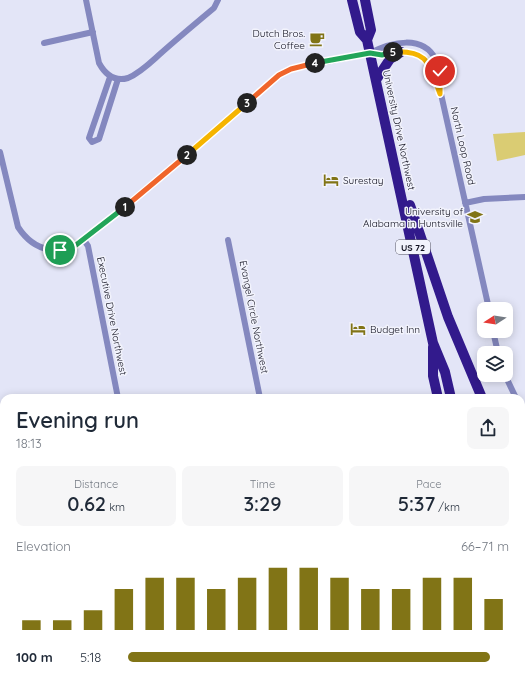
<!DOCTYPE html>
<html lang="en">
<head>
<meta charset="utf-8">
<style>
  :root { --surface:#fff; --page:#f6f6f7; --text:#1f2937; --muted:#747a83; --accent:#817416 }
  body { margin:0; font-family:Quicksand,sans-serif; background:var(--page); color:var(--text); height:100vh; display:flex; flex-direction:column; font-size:15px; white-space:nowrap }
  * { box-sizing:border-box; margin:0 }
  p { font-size:13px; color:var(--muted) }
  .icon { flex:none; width:22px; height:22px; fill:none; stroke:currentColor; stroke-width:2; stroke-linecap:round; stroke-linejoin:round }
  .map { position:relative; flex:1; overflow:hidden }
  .panel { position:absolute; left:0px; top:394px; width:525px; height:286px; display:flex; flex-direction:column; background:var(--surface); border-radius:12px 12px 0 0; box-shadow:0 2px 10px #0003 }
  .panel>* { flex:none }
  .needle { width:26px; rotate:258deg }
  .buttons { position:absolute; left:477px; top:302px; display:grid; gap:8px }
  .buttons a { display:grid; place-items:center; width:36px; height:36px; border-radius:8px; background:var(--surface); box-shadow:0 2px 10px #0003; font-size:20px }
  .pin { position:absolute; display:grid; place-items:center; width:34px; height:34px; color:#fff; margin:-17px; border:2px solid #fff; border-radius:50%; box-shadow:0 1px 4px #0007 }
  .km { position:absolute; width:20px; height:20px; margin:-10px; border-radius:50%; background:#222; color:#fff; font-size:11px; line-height:20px; text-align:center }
  .round { display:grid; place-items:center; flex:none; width:42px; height:42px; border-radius:8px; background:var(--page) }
  .headline { display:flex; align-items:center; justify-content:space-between; height:68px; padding:0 16px }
  h1 { font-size:22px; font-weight:600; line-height:30px }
  .metrics { display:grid; grid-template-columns:repeat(3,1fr); gap:6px; height:68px; padding:4px 16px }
  .metrics div { display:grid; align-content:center; border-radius:8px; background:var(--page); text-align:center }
  .metrics b { font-size:20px; font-weight:600 }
  .metrics small { font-size:11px; font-weight:400 }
  .metrics p { font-size:11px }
  .chart { height:112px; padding:8px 16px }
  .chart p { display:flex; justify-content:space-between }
  .chart svg { width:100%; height:72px; margin-top:4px; stroke:var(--accent); stroke-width:6 }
  ul { padding:0 16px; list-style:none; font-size:13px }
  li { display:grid; grid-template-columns:64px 48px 1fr; align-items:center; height:30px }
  li i { height:10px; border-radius:5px; background:var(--accent) }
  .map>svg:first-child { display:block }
  .green { fill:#dacc73 }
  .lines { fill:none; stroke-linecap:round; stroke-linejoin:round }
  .minor { stroke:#8488bf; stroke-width:6 }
  .secondary { stroke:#5758a8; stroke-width:8 }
  .trunk { stroke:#321a8c; stroke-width:10 }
  .split-1-casing { stroke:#fff; stroke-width:8 }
  .split-2-casing { stroke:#fff; stroke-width:8 }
  .split-3-casing { stroke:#fff; stroke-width:8 }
  .split-4-casing { stroke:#fff; stroke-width:8 }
  .split-5-casing { stroke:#fff; stroke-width:8 }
  .split-6-casing { stroke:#fff; stroke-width:8 }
  .split-1 { stroke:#22a559; stroke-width:5 }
  .split-2 { stroke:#f0652b; stroke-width:5 }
  .split-3 { stroke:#f5b400; stroke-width:5 }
  .split-4 { stroke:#f0652b; stroke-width:5 }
  .split-5 { stroke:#22a559; stroke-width:5 }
  .split-6 { stroke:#f5b400; stroke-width:5 }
  .labels { text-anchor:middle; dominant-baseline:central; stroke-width:3; stroke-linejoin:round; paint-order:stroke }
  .shield { fill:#f2f3fc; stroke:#545461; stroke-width:1 }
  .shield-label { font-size:9px; font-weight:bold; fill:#10101f }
  .poi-label { font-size:10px; fill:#10101f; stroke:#f2f3fc; text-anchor:end }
  .street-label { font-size:10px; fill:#10101f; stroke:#f2f3fc }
</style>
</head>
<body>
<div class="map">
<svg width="525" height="680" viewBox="0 0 525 680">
  <rect width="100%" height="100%" fill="#e3e5f7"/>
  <path class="green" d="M525,132v23l-28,6 -4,-27z"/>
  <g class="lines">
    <path class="minor" d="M86,0l13,63c6,11 15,19 29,15 12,-5 23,-16 32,-24 18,-16 36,-31 54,-46l4,-8
      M44,43l49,-11
      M370,53c11,2 15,0 25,-1 34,-3 35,15 46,42l48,215
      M110,77l-21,61 3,4 7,-3 19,-60
      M0,152l18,75c17,26 42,29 66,13l94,-78 101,-87 12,-6 79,-16c21,-11 53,-19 66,7 6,10 4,23 5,34
      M465,203l19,-4 41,-2
      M84,240l4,6 30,152
      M228,240l32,158
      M493,331l5,22
      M505,375l11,23
      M521,407l4,8
      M0,474h4
      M0,594l4,-1
      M172,676l1,4"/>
    <path class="secondary" d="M521,541l4,-1
      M258,680l3,-4
      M270,680l4,-4"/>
    <path class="trunk" d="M352,0l8,32 7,8 66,303 12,29 6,26
      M365,0l6,30 -4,10
      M376,80l14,-21 11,-7
      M410,205l38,112 34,81
      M433,347v29l5,22
      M521,497l4,14
      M525,522v9
      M521,591l4,-18
      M408,676l8,4
      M482,676v4
      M469,680v-4
      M501,680l1,-4"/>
  </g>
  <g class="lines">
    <g class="split-1-casing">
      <path id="split-1" d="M60,250l16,-5 49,-38"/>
    </g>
    <g class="split-2-casing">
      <path id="split-2" d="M125,207l62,-52"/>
    </g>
    <g class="split-3-casing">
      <path id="split-3" d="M187,155l60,-52"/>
    </g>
    <g class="split-4-casing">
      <path id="split-4" d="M247,103l32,-28 12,-6 24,-6"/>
    </g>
    <g class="split-5-casing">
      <path id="split-5" d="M315,63l55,-10 12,2 11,-3"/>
    </g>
    <g class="split-6-casing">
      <path id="split-6" d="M393,52c36,-2 36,12 47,42v-23"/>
    </g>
    <use href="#split-1" class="split-1"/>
    <use href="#split-2" class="split-2"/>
    <use href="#split-3" class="split-3"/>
    <use href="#split-4" class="split-4"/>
    <use href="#split-5" class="split-5"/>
    <use href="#split-6" class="split-6"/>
  </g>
  <defs>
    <g id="cafe-bare" transform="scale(1.2)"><path d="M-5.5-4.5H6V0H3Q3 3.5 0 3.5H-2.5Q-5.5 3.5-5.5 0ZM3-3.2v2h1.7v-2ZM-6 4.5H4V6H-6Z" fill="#817416" stroke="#f2f3fc" stroke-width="2.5" paint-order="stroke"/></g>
    <g id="hotel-bare" transform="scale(1.2)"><path d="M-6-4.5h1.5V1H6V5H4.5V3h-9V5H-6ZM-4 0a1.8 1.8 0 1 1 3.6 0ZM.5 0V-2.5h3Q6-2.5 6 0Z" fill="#817416" stroke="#f2f3fc" stroke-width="2.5" paint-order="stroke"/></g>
    <g id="university-bare" transform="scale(1.2)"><path d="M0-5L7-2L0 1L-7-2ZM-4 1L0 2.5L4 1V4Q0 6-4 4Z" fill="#817416" stroke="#f2f3fc" stroke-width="2.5" paint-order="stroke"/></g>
  </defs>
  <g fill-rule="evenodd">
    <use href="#cafe-bare" x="317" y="39"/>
    <use href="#hotel-bare" x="331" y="180"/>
    <use href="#university-bare" x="475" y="217"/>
    <use href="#hotel-bare" x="358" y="329"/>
  </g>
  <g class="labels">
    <rect class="shield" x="396" y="240" width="34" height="14" rx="3"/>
    <g class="shield-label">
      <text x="413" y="247">US 72</text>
    </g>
    <g class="poi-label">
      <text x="305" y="33">Dutch Bros.<tspan x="305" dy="12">Coffee</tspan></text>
      <text x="343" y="180" text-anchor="start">Surestay</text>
      <text x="463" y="211">University of<tspan x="463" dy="12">Alabama in Huntsville</tspan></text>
      <text x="370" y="329" text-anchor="start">Budget Inn</text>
    </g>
    <g class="street-label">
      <text transform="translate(399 130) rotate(78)">University Drive Northwest</text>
      <text transform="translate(463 146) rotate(77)">North Loop Road</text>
      <text transform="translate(112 316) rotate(79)">Executive Drive Northwest</text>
      <text transform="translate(254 317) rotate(79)">Evangel Circle Northwest</text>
    </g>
  </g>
</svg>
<div class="buttons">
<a><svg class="needle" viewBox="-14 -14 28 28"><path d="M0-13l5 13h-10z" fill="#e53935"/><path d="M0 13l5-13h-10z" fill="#747a83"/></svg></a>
<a><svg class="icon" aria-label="layers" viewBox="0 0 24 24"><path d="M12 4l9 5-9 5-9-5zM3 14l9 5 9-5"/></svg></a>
</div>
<div class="pin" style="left:60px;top:250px;background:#1e9e55"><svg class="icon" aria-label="arrive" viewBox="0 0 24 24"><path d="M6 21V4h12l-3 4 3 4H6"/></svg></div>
<div class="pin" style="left:440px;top:71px;background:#d93025"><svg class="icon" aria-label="check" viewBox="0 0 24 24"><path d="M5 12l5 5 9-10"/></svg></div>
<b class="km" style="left:125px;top:207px">1</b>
<b class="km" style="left:187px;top:155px">2</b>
<b class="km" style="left:247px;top:103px">3</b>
<b class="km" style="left:315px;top:63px">4</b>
<b class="km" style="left:393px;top:52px">5</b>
<section class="panel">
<div class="headline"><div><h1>Evening run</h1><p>18:13</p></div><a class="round"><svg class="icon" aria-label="share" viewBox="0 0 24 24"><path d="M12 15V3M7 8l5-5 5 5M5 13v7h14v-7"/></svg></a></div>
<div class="metrics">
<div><p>Distance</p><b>0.62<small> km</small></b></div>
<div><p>Time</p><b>3:29</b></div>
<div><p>Pace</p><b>5:37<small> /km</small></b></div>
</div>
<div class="chart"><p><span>Elevation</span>66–71 m</p>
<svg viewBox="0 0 160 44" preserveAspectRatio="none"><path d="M5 44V38M15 44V38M25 44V32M35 44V19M45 44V12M55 44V12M65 44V19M75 44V12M85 44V6M95 44V6M105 44V12M115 44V19M125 44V19M135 44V12M145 44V12M155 44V25"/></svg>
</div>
<ul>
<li><b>100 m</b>5:18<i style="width:95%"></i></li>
</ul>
</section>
</div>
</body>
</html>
